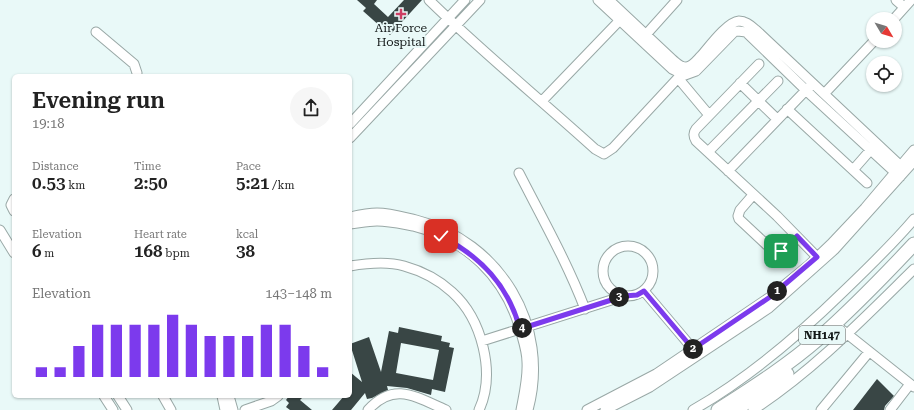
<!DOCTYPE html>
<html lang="en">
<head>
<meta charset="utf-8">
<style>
  :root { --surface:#fff; --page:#f6f6f6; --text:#222; --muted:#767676; --accent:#7c3aed }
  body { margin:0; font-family:"Roboto Serif",serif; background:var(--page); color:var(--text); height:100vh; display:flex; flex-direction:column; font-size:15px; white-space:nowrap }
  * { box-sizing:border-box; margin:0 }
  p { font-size:13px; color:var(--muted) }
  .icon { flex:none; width:22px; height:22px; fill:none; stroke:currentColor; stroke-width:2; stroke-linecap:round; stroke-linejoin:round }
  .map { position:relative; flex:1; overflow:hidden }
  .panel { position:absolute; left:12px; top:74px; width:340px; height:324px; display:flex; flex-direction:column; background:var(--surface); border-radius:6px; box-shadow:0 1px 3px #0004 }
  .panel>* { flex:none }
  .needle { width:26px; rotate:128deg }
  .buttons { position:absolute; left:866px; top:12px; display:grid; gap:8px }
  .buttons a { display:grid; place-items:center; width:36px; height:36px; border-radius:50%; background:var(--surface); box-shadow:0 1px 3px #0004; font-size:20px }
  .pin { position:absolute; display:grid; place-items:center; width:34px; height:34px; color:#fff; margin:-17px; border-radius:8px; box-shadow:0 2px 6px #0006 }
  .km { position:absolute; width:20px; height:20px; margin:-10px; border-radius:50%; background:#222; color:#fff; font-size:11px; line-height:20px; text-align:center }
  .round { display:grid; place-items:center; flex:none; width:42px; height:42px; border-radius:21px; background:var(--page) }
  .headline { display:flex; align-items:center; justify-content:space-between; height:68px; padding:0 20px }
  h1 { font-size:22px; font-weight:600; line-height:30px }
  .stats { display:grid; grid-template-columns:repeat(3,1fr); gap:6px; height:68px; padding:4px 20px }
  .stats div { display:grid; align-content:center }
  .stats b { font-size:17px; font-weight:600 }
  .stats small { font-size:11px; font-weight:400 }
  .stats p { font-size:11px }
  .chart { height:112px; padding:8px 20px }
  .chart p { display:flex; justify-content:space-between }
  .chart svg { width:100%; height:72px; margin-top:4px; stroke:var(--accent); stroke-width:6 }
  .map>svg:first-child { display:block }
  .building { fill:#394645; fill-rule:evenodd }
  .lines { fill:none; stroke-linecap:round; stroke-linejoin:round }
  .minor-casing { stroke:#99a8a6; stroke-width:11 }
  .highway-casing { stroke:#99a8a6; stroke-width:15 }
  .minor { stroke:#fff; stroke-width:9 }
  .highway { stroke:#fff; stroke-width:13 }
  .route-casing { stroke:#fff; stroke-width:8 }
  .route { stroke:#7c3aed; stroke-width:5 }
  .poi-dot { fill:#ce3f64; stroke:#e9f9f8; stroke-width:1.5 }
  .labels { text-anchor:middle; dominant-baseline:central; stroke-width:4; stroke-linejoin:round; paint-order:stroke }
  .shield { fill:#e9f9f8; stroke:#535c5b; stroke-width:1 }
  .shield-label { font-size:11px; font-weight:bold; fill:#131818 }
  .poi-label { font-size:12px; fill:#131818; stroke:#e9f9f8 }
</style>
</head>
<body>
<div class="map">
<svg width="914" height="410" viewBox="0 0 914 410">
  <rect width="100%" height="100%" fill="#e9f9f8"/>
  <path class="building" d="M357,0h20l-3,4 14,13 16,-17h18l-32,35 -27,-24 3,-3z
    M399,327l43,9 -1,5 9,2 -1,4 5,1 -9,44 -13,-3 -1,6 -24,-7 -20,-2 1,4 -16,8 -5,1 -2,-6 -14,17h-19l12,-14h6v-24l12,10 -12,-38 19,-7 12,35 8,-41 9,2zM401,343l38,7 -6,30 -37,-7z
    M877,379l17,17 -9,10 -1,4h-31z
    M289,396h15l-4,4 12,10h-22l-4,-3 3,-4 -3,-3z"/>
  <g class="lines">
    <g class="minor-casing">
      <path id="minor" d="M429,0c53,52 111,99 166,149l9,5 9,-6 65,-70 5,-9
        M598,0l74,69 6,3 7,3 11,-4 38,-39 4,-1 8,1 66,64 88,81
        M609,0l64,60c4,3 7,7 13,7 6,0 11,-7 15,-11 8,-9 26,-34 38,-35 7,0 12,5 17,9l149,140
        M896,0l8,7
        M894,19l17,-19
        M96,32l38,32 3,9
        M642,39l35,-39
        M759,64l-63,65c-3,4 -3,7 0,12l81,75 44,45
        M678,78l31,37
        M740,83l37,36
        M824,94l50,-53
        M542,101l78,-81
        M787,109l80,74
        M350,124l115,-124
        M350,138l130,-138
        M708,152l70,-71
        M853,170l21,-24
        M728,171l81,-84
        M519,173c23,45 48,89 66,136
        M753,195l-13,15 -2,6 1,3 31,29 8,4 19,-15
        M14,199l-3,6 3,6
        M350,217c9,-2 18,-4 27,-4 13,0 26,4 39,7 84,21 135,106 112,190
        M350,224c9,-1 18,-3 27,-3 12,0 25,3 36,5 53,13 92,51 107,103 3,11 7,22 7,33 1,16 -3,32 -6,48
        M0,230l14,23
        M603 271a25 25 0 1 1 50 0a25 25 0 1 1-50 0Z
        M350,266c18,-3 37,-5 54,0 18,5 35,14 48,26 30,27 44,81 27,118
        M644,291l49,58
        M841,329l73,58
        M482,341l142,-45
        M104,396l9,14
        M118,396l9,14
        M163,396l8,14
        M222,396l3,14
        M229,396l4,14
        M245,410l26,-9 7,-5
        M368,410c26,-29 48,-13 78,0
        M587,410l69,-36 114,-77 39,-32 22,-21 34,-36 49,-58
        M605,410l45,-23 119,-79 65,-58 80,-89
        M693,410c56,-32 105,-74 151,-119 24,-23 48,-46 70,-72
        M753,410c60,-39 110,-91 161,-141
        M821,410l48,-58
        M890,410l20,-26"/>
    </g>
    <g class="highway-casing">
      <path id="highway" d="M718,410c34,-22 69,-44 100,-71 34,-30 65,-62 96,-95
        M735,410l20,-13 32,-23"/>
    </g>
    <use href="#minor" class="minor"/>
    <use href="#highway" class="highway"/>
  </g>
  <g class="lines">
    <g class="route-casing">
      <path id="route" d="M441,236c40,21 67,49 79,93l104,-33 13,-1 7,-4 49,58 77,-52 47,-40 -20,-21 -16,15"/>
    </g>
    <use href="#route" class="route"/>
  </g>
  <path class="poi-dot" d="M399 8h4v4h4v4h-4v4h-4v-4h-4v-4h4z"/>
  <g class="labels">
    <rect class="shield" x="799" y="326" width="46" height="18" rx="3"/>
    <g class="shield-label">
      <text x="822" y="335">NH147</text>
    </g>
    <g class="poi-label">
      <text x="401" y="28">Air Force<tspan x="401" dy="14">Hospital</tspan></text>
    </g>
  </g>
</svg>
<div class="buttons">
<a><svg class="needle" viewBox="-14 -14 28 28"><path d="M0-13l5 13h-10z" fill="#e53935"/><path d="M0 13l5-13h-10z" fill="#767676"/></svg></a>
<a><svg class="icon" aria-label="locate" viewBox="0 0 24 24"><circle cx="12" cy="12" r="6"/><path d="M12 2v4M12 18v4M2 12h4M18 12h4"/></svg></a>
</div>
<div class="pin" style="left:781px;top:251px;background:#1e9e55"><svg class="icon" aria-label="arrive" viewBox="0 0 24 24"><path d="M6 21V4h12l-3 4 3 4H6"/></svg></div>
<div class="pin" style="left:441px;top:236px;background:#d93025"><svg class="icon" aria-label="check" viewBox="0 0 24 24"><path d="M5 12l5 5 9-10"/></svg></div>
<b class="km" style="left:777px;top:291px">1</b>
<b class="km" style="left:693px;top:349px">2</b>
<b class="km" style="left:619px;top:297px">3</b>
<b class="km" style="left:522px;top:328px">4</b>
<section class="panel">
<div class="headline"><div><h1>Evening run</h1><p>19:18</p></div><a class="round"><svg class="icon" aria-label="share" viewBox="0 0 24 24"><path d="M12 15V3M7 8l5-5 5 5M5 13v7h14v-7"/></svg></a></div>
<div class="stats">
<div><p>Distance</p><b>0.53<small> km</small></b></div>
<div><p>Time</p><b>2:50</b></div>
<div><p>Pace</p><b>5:21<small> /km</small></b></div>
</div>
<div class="stats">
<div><p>Elevation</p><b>6<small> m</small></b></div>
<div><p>Heart rate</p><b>168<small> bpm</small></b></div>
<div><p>kcal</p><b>38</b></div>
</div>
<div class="chart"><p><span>Elevation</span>143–148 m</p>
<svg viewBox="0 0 160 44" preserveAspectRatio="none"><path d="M5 44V38M15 44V38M25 44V25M35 44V12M45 44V12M55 44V12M65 44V12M75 44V6M85 44V12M95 44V19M105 44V19M115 44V19M125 44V12M135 44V12M145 44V25M155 44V38"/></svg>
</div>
</section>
</div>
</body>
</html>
